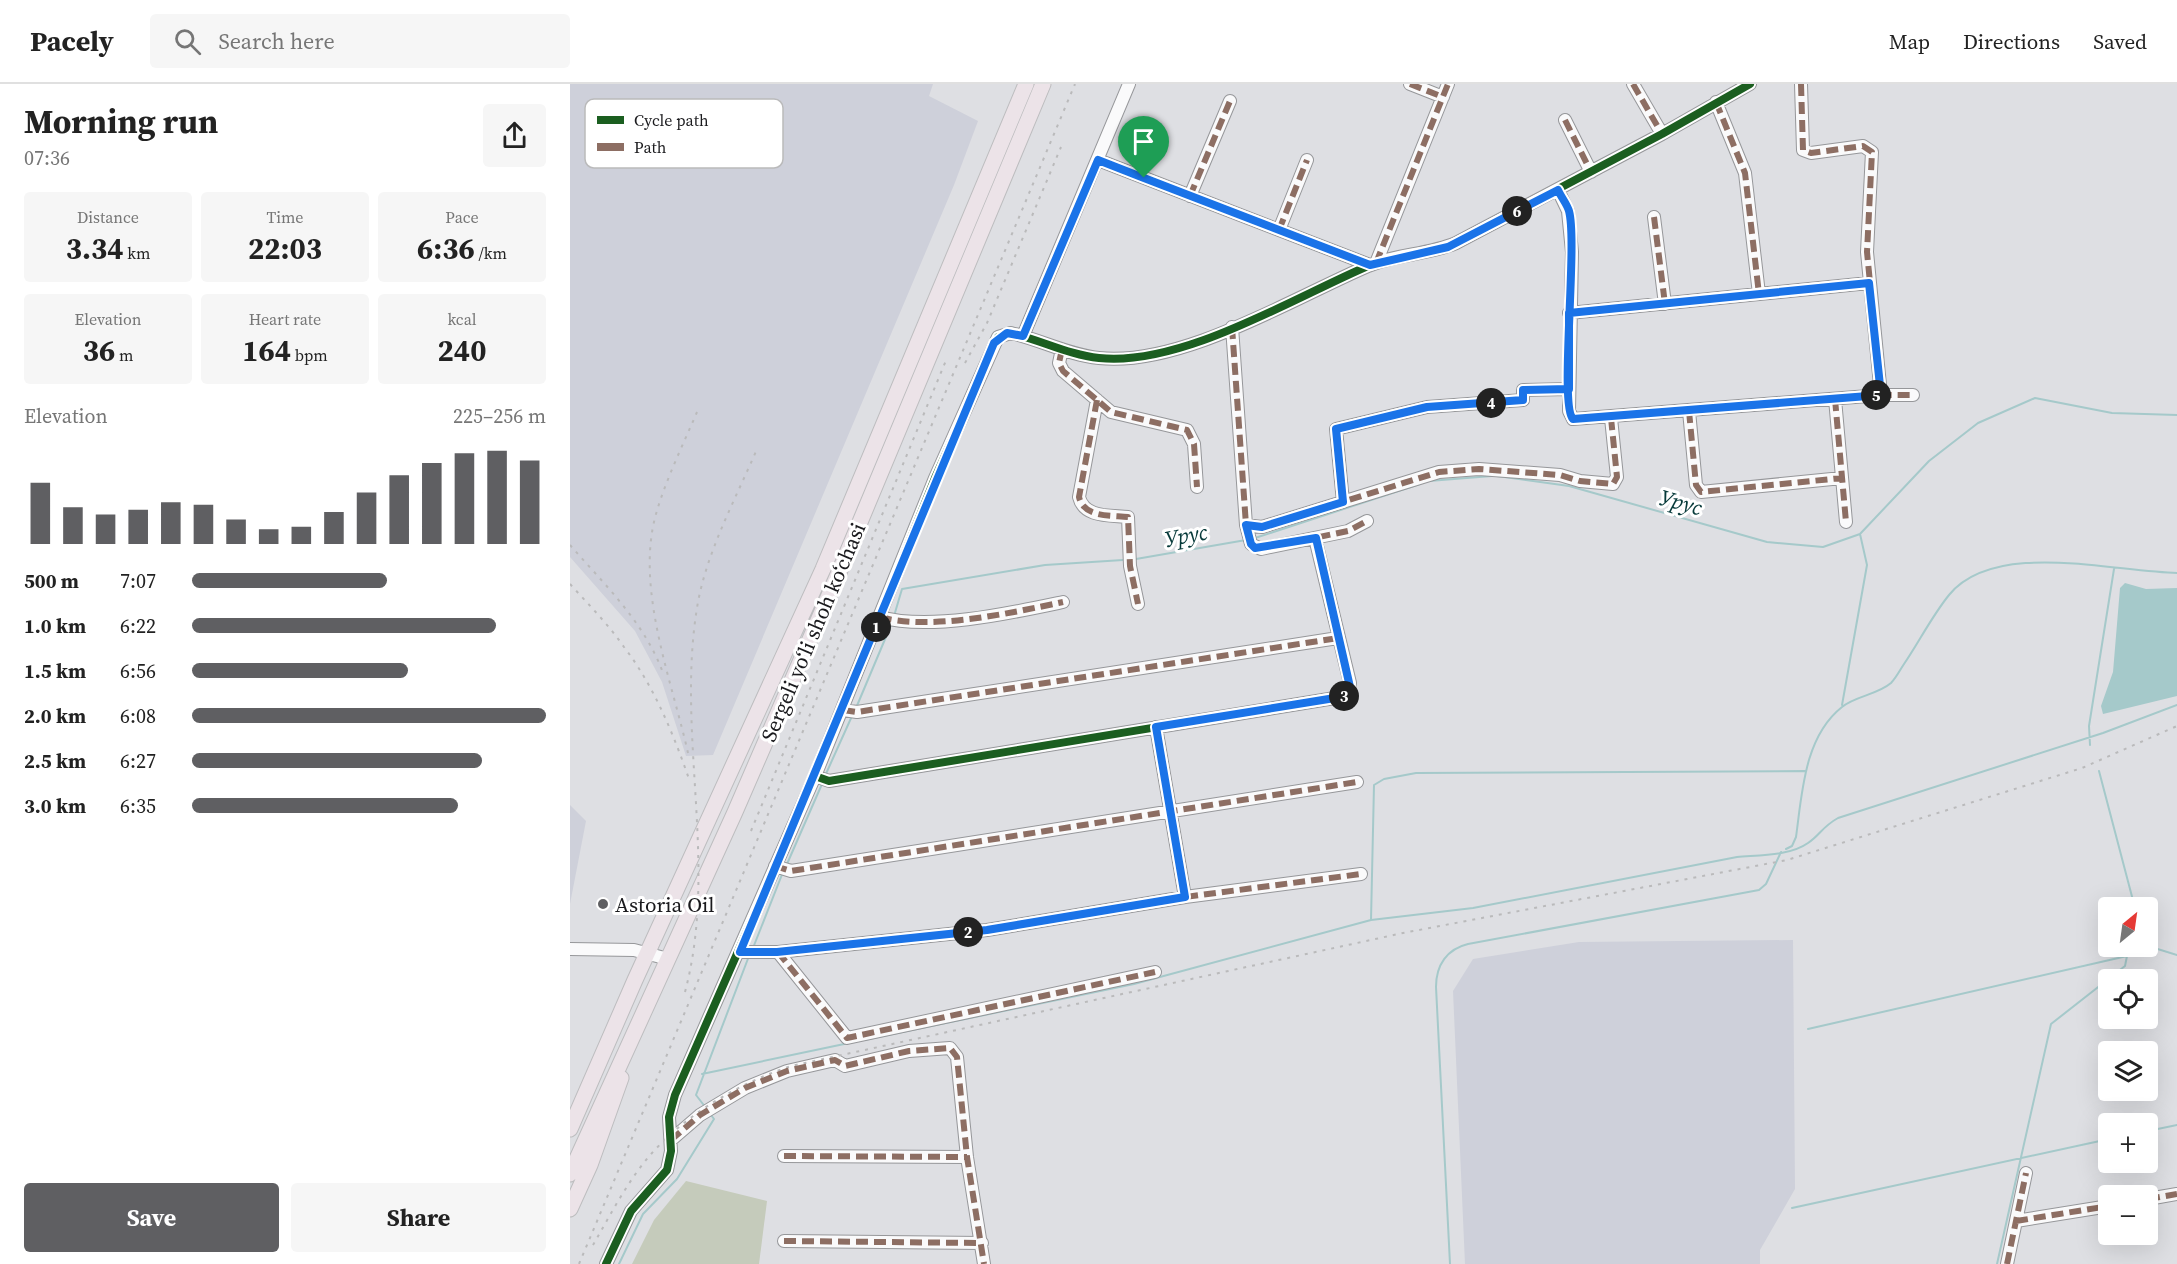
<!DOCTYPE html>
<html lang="en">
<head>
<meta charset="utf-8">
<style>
  :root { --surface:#fff; --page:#f6f6f6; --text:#222; --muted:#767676; --line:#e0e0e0; --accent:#5f5f62 }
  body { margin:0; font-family:"Source Serif 4",serif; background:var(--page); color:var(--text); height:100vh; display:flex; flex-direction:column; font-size:22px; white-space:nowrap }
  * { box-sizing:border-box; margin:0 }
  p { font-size:20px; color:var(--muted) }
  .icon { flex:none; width:33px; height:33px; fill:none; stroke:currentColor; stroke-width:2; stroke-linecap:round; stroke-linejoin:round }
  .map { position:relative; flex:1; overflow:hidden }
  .side { display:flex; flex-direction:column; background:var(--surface); width:570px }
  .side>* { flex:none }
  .needle { width:39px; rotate:29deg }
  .fabs { position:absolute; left:1528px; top:813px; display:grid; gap:12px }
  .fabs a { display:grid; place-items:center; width:60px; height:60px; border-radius:6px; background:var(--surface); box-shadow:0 6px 24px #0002; font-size:30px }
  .pin { position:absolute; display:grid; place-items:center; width:51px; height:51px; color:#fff; margin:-62px -26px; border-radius:50% 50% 50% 0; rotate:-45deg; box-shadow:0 0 6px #0007 }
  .pin .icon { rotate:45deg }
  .km { position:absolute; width:30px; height:30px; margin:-15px; border-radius:50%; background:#222; color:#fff; font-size:16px; line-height:30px; text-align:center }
  .round { display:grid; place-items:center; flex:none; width:63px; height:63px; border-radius:6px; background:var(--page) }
  .headline { display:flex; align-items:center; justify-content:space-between; height:102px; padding:0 24px }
  h1 { font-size:33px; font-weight:700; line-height:45px }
  .figures { display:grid; grid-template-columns:repeat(3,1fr); gap:9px; height:102px; padding:6px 24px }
  .figures div { display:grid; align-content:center; border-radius:6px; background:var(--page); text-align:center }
  .figures b { font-size:30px; font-weight:700 }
  .figures small { font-size:16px; font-weight:400 }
  .figures p { font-size:16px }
  .chart { height:168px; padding:12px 24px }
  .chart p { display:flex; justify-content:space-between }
  .chart svg { width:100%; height:108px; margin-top:6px; stroke:var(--accent); stroke-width:6 }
  .cta { display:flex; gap:12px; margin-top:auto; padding:12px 24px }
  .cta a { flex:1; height:69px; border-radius:6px; background:var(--accent); color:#fff; font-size:24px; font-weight:700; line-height:69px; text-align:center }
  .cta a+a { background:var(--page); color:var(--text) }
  ul { padding:0 24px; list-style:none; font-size:20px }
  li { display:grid; grid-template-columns:96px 72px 1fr; align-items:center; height:45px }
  li i { height:15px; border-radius:8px; background:var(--accent) }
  header { display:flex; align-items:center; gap:36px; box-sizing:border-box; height:84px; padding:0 30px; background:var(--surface); border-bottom:2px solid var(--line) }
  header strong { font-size:28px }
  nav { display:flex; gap:33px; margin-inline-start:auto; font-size:21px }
  .search { width:420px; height:54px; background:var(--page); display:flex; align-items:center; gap:15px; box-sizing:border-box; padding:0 21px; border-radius:6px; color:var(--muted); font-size:22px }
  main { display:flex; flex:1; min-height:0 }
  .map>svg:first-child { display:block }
  .built { fill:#ced0da }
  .green { fill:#c5cbbb }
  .water { fill:#a5c9ca }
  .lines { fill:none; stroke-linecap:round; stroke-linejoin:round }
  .stream { stroke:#a5c9ca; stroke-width:2 }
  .minor-casing { stroke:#96979a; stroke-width:14 }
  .major-casing { stroke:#bdbdbf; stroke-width:17 }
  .minor { stroke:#fafafb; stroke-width:12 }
  .major { stroke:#ece3e8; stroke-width:15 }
  .rail { stroke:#bababb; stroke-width:2; stroke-dasharray:3 6; stroke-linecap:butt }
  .quiet { stroke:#8d6e63; stroke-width:6; stroke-dasharray:12 6; stroke-linecap:butt }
  .cycleway-casing { stroke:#fff; stroke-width:11 }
  .cycleway { stroke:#1b5e20; stroke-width:8 }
  .route-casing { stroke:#fff; stroke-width:12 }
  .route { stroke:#1a73e8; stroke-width:8 }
  .poi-dot { fill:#5f5f62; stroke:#fff; stroke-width:2 }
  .labels { text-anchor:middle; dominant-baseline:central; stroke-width:6; stroke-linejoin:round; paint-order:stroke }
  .street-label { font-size:21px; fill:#1a1a1d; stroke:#fff }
  .poi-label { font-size:21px; fill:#1a1a1d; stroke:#fff; text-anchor:start }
  .water-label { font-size:22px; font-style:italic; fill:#073a3a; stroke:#fff }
  .key { fill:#fff; stroke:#bababb; stroke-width:1.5 }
  .key-label { font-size:16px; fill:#1a1a1d }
</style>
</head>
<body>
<header>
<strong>Pacely</strong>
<div class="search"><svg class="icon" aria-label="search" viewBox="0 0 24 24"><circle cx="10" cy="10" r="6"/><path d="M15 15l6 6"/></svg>Search here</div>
<nav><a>Map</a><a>Directions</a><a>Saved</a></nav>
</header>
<main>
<section class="side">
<div class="headline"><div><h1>Morning run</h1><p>07:36</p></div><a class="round"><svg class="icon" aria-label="share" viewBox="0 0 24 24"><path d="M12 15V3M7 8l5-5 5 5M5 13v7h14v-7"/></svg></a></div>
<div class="figures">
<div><p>Distance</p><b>3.34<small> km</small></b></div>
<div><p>Time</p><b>22:03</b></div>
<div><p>Pace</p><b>6:36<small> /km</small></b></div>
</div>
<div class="figures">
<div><p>Elevation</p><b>36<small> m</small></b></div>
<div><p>Heart rate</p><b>164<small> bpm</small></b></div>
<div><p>kcal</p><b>240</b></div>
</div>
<div class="chart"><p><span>Elevation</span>225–256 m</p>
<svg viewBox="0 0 160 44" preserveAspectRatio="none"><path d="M5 44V19M15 44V29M25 44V32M35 44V30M45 44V27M55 44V28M65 44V34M75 44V38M85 44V37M95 44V31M105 44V23M115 44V16M125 44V11M135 44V7M145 44V6M155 44V10"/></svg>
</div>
<ul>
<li><b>500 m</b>7:07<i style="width:55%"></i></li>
<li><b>1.0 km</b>6:22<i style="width:86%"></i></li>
<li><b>1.5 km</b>6:56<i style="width:61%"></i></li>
<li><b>2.0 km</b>6:08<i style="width:100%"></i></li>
<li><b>2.5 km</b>6:27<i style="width:82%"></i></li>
<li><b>3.0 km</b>6:35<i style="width:75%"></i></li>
</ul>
<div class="cta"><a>Save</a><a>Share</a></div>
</section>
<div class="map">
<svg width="1607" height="1180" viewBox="0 0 1607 1180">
  <rect width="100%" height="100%" fill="#dedfe3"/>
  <path class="built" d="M0,0h363l-4,12 49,25 -24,64 -241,570 -27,1 -24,-74 -27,-51 -65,-74z
    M0,721l16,16 -16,83z
    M1223,856l2,249 -35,61v14h-295l-12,-273 20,-32 106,-17z"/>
  <path class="green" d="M116,1097l81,20 -8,63h-127l22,-44z"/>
  <path class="water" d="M1555,499l21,6 31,-1v108l-74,18 -2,-8 12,-34 7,-84z"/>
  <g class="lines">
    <path class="stream" d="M927,392l72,10 198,56 56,5 37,-13 69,-73 49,-38 57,-25 77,15 65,2
      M859,397l63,-5
      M685,454l165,-54
      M566,475l110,-19
      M324,532l8,-27 143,-24 78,-5
      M1272,621l25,-140 -7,-31
      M286,624l35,-83
      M1520,661l-1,-19 25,-157
      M1529,687l36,137
      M255,692l27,-60
      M1216,765l6,-3 4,-9c6,-43 8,-100 46,-130 13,-11 35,-12 49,-24 5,-5 9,-13 13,-19 15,-22 28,-48 45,-69 46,-56 164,-23 228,-22
      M217,780l35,-80
      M801,836l3,-135 10,-6 32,-6 389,-2
      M1578,862l29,9
      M183,864l30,-76
      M1238,945l319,-73 14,-10
      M294,956l270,-56 237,-64 102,-12 264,-51c22,-2 53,-1 71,-14 12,-8 14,-16 30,-25l265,-85 74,-28
      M132,990l147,-31
      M136,1024l-10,-13 53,-139
      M1578,1047l29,-6
      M1222,1124l317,-69
      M49,1180l24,-50 34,-35 37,-60 -3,-4
      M880,1180l-14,-277c0,-22 11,-38 32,-43l291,-54 7,-6 15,-32
      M1427,1180l54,-240 74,-58 2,-10"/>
    <g class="minor-casing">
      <path id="minor" d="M840,0l33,13
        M1063,0l29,50
        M1231,0l2,66 8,3 52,-7 9,6 -5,100 14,143
        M1146,18l29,71 14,121
        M995,36l26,52
        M528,76l272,105
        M988,106l10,21 4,41 -3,159 4,8 308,-24h32
        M620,112l40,-95
        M1084,133l11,87
        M709,146l28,-70
        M806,179l72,-179
        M999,229l300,-30
        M662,243l14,198 5,19 10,5 87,-18 19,-10
        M453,252l106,-252
        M492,265l-3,14 4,8 48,41 76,18 7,14 3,43
        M1265,315l11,123
        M527,316l-18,97c5,21 31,18 49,20l2,49 8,38
        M1119,327l7,74 5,7 141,-14
        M773,418l-7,-73 91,-22 96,-7v-10l46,-1
        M676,441l16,2 177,-55 40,-3 81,6 20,6 33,3 4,-7 -6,-59
        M310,533c50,14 131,-4 183,-15
        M273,626l14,2 481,-74
        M586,643l29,170
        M245,692l14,5 512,-84 7,-5 2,-9 -35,-145
        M205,782l16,5 566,-89
        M0,865l64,1 34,9
        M170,868h38l209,-22 198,-33 176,-23
        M208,868l69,86 308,-66
        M101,1056l29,-25 45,-27 42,-17 48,-11 10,6 64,-15 41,-3 7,9 10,100 17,107
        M214,1072l183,1
        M1578,1115l29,-5
        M1446,1137l93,-15
        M214,1157l198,2
        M36,1180l25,-53 36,-41 4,-19 -2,-34 6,-22 140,-319 120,-298 63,-141 13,-4c30,7 58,22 88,25 82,9 194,-60 269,-92 28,-12 60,-11 88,-23l206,-109 88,-50
        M1437,1180l19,-91"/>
    </g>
    <g class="major-casing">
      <path id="major" d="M0,1045l65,-149 188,-411 203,-485
        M0,1090l165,-362 105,-242 203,-486
        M0,1125l20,-44 31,-87"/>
    </g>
    <use href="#minor" class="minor"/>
    <use href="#major" class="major"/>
    <path class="rail" d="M395,279l22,-40 74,-176
      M0,461c34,39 75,78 93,128
      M0,500c19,21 38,40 54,63 30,39 50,88 66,135
      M118,669c-16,-72 -53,-165 -32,-239 10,-35 27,-69 41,-102
      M181,747l196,-473
      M115,908c34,-128 -10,-261 13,-390 10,-53 38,-104 59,-153
      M23,1161c18,-31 35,-65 59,-92 37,-41 88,-70 139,-87l612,-133 384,-73 295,-92 95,-42
      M9,1180l496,-1180"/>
    <path class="quiet" d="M840,0l33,13
      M1063,0l29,50
      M1231,0l2,66 8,3 52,-7 9,6 -5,100 14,143
      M1146,18l29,71 14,121
      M995,36l26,52
      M528,76l272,105
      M988,106l10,21 4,41 -3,159 4,8 308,-24h32
      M620,112l40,-95
      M1084,133l11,87
      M709,146l28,-70
      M806,179l72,-179
      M999,229l300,-30
      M662,243l14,198 5,19 10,5 87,-18 19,-10
      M492,265l-3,14 4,8 48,41 76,18 7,14 3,43
      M1265,315l11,123
      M527,316l-18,97c5,21 31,18 49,20l2,49 8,38
      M1119,327l7,74 5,7 141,-14
      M773,418l-7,-73 91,-22 96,-7v-10l46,-1
      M676,441l16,2 177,-55 40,-3 81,6 20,6 33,3 4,-7 -6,-59
      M310,533c50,14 131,-4 183,-15
      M273,626l14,2 481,-74
      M586,643l29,170
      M205,782l16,5 566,-89
      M170,868h38l209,-22 198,-33 176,-23
      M208,868l69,86 308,-66
      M101,1056l29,-25 45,-27 42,-17 48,-11 10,6 64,-15 41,-3 7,9 10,100 17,107
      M214,1072l183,1
      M1578,1115l29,-5
      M1446,1137l93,-15
      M214,1157l198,2
      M1437,1180l19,-91"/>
    <g class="cycleway-casing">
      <path id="cycleway" d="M245,692l14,5 512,-84 7,-5 2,-9 -35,-145
        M36,1180l25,-53 36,-41 4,-19 -2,-34 6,-22 140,-319 120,-298 63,-141 13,-4c30,7 58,22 88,25 82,9 194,-60 269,-92 28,-12 60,-11 88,-23l206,-109 88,-50"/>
    </g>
    <use href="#cycleway" class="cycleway"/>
  </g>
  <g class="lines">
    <g class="route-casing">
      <path id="route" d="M574,94l-46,-18 -75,176 -16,-3 -13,10 -254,609h37l210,-22 198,-33 -29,-170 185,-30 9,-10 -34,-149 -61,10 -4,-4 -5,-19 16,2 81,-25 -7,-73 91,-22 96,-7v-10l46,-1v-76l300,-30 12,112 -308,24c-14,-13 5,-175 -4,-208 -2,-7 -8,-14 -11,-21l-110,57 -78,18 -226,-87"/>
    </g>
    <use href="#route" class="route"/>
  </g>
  <circle class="poi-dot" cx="33" cy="820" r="6"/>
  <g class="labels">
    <g class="street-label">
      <text transform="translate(243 548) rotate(-67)">Sergeli yo‘li shoh ko‘chasi</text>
    </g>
    <g class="poi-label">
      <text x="45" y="820">Astoria Oil</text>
    </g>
    <g class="water-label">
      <text transform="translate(1111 418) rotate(16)">Урус</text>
      <text transform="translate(616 451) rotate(-10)">Урус</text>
    </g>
  </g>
  <rect x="15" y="15" width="198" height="69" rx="9" class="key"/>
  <rect x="27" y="32" width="27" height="8" fill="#1b5e20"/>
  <rect x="27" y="59" width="27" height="8" fill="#8d6e63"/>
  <g class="key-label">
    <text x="64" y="42">Cycle path</text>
    <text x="64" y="69">Path</text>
  </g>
</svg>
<div class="fabs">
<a><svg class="needle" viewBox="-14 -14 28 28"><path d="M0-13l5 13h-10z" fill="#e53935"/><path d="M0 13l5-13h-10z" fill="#767676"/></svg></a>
<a><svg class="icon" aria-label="locate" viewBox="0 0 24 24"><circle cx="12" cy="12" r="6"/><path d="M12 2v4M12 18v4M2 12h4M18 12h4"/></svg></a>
<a><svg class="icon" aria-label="layers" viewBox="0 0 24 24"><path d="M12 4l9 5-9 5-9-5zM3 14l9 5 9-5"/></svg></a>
<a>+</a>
<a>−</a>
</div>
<div class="pin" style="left:574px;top:94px;background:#1e9e55"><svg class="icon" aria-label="arrive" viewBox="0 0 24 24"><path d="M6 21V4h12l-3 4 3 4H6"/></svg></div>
<b class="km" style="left:306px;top:543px">1</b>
<b class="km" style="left:398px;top:848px">2</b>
<b class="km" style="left:774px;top:612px">3</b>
<b class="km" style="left:921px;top:319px">4</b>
<b class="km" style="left:1306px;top:311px">5</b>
<b class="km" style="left:947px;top:127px">6</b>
</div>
</main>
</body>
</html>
